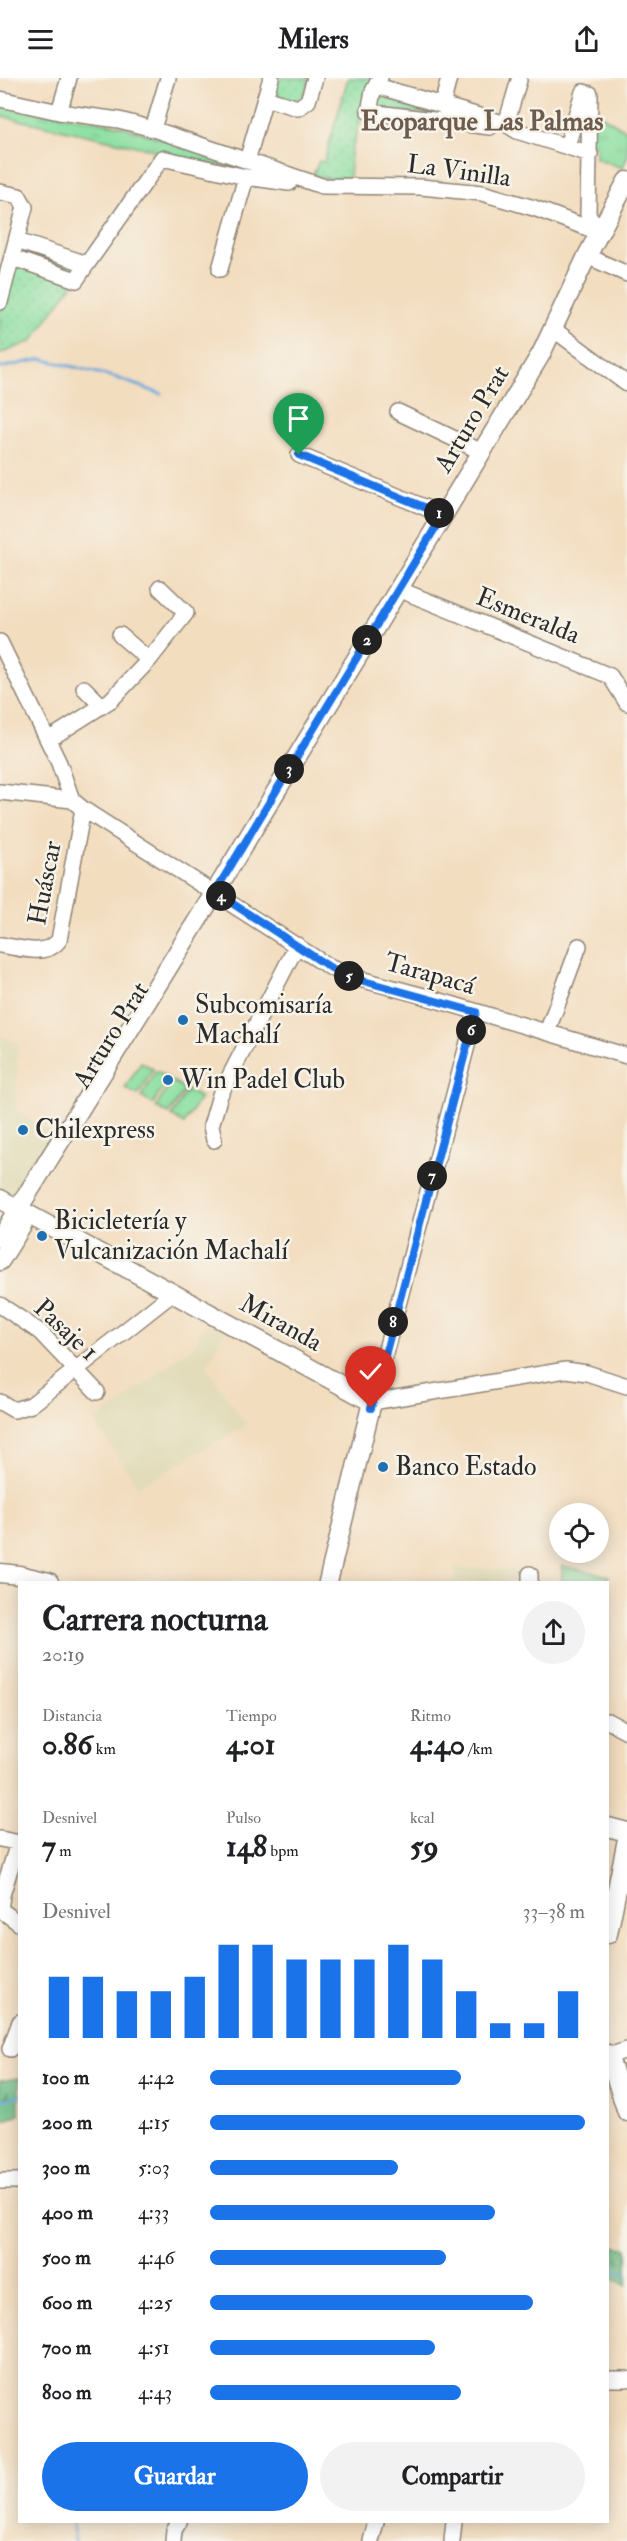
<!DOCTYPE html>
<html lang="es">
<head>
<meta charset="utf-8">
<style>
  :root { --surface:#fff; --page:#f2f2f2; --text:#202124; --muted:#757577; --accent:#1a73e8 }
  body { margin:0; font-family:"IM FELL Double Pica",serif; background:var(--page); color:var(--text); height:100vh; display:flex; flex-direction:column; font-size:22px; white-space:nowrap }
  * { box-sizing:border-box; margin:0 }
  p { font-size:20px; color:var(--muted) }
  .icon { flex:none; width:33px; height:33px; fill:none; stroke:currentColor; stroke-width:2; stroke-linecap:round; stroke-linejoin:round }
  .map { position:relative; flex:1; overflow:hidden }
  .sheet { position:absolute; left:18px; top:1503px; width:591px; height:942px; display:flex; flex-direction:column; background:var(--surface); border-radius:0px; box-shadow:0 3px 15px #0003 }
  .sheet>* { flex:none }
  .fabs { position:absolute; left:549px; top:1425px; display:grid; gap:12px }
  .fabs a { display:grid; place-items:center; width:60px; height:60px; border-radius:50%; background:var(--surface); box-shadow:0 3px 15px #0003; font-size:30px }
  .pin { position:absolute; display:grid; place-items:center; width:51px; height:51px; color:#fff; margin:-62px -26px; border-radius:50% 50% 50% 0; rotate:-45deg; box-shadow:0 0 6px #0007 }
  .pin .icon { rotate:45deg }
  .km { position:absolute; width:30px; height:30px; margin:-15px; border-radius:50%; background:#222; color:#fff; font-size:16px; line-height:30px; text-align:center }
  .round { display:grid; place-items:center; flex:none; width:63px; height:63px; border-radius:32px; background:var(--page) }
  .overview { display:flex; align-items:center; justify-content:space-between; height:102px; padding:0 24px }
  h1 { font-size:33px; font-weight:800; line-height:45px }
  .stats { display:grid; grid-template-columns:repeat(3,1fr); gap:9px; height:102px; padding:6px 24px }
  .stats div { display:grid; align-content:center }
  .stats b { font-size:30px; font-weight:800 }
  .stats small { font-size:16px; font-weight:400 }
  .stats p { font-size:16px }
  .chart { height:168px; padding:12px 24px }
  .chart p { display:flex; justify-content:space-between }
  .chart svg { width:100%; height:108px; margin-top:6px; stroke:var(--accent); stroke-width:6 }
  .button { display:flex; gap:12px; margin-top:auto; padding:12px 24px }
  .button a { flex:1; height:69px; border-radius:36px; background:var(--accent); color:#fff; font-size:24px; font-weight:800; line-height:69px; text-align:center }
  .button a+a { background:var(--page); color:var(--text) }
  ul { padding:0 24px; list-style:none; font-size:20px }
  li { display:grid; grid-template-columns:96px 72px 1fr; align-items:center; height:45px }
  li i { height:15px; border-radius:8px; background:var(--accent) }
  header { display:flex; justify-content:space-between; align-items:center; height:78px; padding:0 24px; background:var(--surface); font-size:27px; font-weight:800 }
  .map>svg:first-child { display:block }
  .built { fill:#e2dcba }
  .grass { fill:url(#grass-tufts); stroke:#5b8566; stroke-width:1.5 }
  .forest { fill:url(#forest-firs); stroke:#4e7459; stroke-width:1.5 }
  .park { fill:url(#park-dots); stroke:#5b8566; stroke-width:1.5 }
  .pitch { fill:#8bdfa1; stroke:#5b8566; stroke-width:1.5 }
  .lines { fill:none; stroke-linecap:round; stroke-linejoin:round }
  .stream { stroke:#66a6d9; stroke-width:3 }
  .minor-casing { stroke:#8f8475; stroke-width:18 }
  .major-casing { stroke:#8f8475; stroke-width:21 }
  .minor { stroke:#fff; stroke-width:15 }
  .major { stroke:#fff; stroke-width:18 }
  .route-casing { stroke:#fff; stroke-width:12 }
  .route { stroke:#1a73e8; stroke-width:8 }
  .poi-dot { fill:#1f6fb2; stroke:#f7f3e8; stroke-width:2 }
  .labels { text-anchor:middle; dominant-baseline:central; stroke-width:5; stroke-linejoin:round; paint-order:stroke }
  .street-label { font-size:26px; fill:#2b2b2b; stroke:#f7f3e8 }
  .poi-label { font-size:26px; fill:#2b2b2b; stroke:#f7f3e8; text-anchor:start }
  .neighbourhood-label { font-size:27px; font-weight:bold; fill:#6d5c4d; stroke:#f7f3e8 }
</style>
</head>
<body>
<header><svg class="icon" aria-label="menu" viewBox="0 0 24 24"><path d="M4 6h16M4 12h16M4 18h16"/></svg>Milers<svg class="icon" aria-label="share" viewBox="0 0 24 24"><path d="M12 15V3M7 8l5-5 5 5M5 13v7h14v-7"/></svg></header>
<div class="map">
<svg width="627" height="2463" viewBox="0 0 627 2463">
  <defs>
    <pattern id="grass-tufts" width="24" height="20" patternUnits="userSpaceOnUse" patternTransform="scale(1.5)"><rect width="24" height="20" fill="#8bdfa1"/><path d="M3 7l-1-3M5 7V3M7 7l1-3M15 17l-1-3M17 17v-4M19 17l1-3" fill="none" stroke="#78c08b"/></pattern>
    <pattern id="forest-firs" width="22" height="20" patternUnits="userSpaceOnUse" patternTransform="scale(1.5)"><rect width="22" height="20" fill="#70be87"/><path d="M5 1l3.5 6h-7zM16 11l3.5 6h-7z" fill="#5c9b6f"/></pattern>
    <pattern id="park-dots" width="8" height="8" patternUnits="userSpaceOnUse" patternTransform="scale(1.5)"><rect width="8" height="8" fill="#8bdfa1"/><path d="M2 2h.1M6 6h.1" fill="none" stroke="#78c08b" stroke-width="1.8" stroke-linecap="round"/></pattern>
  </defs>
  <rect width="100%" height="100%" fill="#f7f3e8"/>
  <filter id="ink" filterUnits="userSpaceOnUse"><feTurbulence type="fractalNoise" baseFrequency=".0167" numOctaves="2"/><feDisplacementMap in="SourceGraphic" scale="12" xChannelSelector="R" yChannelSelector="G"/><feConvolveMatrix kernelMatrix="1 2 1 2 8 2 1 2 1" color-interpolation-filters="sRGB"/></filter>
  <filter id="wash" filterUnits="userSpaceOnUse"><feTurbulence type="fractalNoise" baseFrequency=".008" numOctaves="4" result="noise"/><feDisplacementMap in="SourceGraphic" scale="24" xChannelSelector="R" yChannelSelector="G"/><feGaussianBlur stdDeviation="1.35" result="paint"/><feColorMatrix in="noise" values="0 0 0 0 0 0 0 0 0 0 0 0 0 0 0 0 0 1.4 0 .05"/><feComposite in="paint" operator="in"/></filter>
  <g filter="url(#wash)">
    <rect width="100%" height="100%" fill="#f3ddbf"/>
    <path class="built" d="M0,958l18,7 -2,68 40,23 -42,64 -14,-4z
      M207,1245l17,8 -17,37 39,57 -108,62 -43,-65 98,-76z
      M455,1489l72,3 -1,12h-72z"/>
    <path class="grass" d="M0,26l118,21 151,48 -67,-10 -57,-15 -145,-32z
      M582,26l45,27v27l-5,10 -26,-10v-13l-23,-7z
      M562,1488l47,10 -3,6h-44z"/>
    <path class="forest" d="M19,2000v37l-19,7v-41z
      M608,2168l19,2v37l-8,-4 -11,-2z"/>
    <path class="park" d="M274,0h36l-7,21 -5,3 -29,-9z
      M348,0h27l96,40 -107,-10 -13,44 -2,26 -21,1 -15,-4 6,-14 5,1z
      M17,163l70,23 -55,77 -32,13v-52z"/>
    <path class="pitch" d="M141,984l12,7 -15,26 -13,-7z
      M156,993l13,7 -16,26 -12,-7z
      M172,1003l13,8 -16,25 -13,-7z
      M187,1012l13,8 -16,26 -12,-8z"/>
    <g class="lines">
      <path class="stream" d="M0,290l42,-9 72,18 47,17
        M0,2023l20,-6
        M608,2189l19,7
        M72,2444l3,19
        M182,2463l3,-13 5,-6"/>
    </g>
  </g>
  <g filter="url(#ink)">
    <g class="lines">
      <g class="minor-casing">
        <path id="minor" d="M271,0l-6,20 33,10 10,-7 7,-23
          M380,0l-7,13 -4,21 121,15
          M377,8l129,38 11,7 73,23
          M0,21l59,13 60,8 34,9 169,57 99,1 61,6 52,15 67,25
          M442,28l7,-28
          M59,34l10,-34
          M506,46l13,-44
          M153,51l15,-51
          M567,68l16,-54 7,2 -2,121 12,18
          M247,83l18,-63
          M0,114l19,4 6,11 -25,95
          M587,178l40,18
          M13,180l63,22 11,-16 -70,-23
          M87,186l75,-106 84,19 43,6
          M220,191l26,-92
          M553,251l74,55
          M398,334l84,40
          M299,377l144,60
          M398,511l212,87 17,27
          M120,557l29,25
          M0,564l59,121 13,37 11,9 248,159 29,11 60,16 207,61
          M84,610l18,18
          M48,662l63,-40 38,-40 37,-47 -26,-25
          M0,714l72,8
          M0,867c18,2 46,13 59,-5l24,-131
          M476,934l-104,390 194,-32 21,3 40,13
          M547,954l32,-86
          M214,1062l-3,-14 9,-31 77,-150
          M0,1227l40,27 57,60
          M0,1324l14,8 17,-5 142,-112
          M530,1504v-8
          M608,1643l19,10
          M0,1761l20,4
          M1,1832l19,14
          M0,1833l2,-16 16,-52
          M10,1971l10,-27
          M608,1978l19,-6
          M0,2103h20
          M608,2301h19
          M173,2463l1,-11 5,-8
          M371,2463l5,-19
          M452,2463l2,-19"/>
      </g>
      <g class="major-casing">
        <path id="major" d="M0,1121l372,203 -44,180
          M0,1160l215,-346 326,-538 46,-98 40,-75
          M0,1183l22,-35
          M0,1495l19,2 30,7
          M608,1749l19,5
          M608,1856l19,-95
          M608,1976l19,58"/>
      </g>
      <use href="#minor" class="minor"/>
      <use href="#major" class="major"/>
    </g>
  </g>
  <g class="lines" filter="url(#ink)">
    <g class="route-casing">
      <path id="route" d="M299,377l144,60 -228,377 116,76 29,12 116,32 -105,396"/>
    </g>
    <use href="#route" class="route"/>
  </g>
  <g class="poi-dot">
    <circle cx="183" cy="942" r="6"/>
    <circle cx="168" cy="1002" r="6"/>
    <circle cx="23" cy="1052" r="6"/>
    <circle cx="42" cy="1158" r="6"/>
    <circle cx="383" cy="1389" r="6"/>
  </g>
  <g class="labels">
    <g class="street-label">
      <text transform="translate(459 93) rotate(8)">La Vinilla</text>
      <text transform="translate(472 341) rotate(-59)">Arturo Prat</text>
      <text transform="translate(528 538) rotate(22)">Esmeralda</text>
      <text transform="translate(45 805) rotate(-79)">Huáscar</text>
      <text transform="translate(430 896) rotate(16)">Tarapacá</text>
      <text transform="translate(111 957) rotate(-58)">Arturo Prat</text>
      <text transform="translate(281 1245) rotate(29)">Miranda</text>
      <text transform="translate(66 1252) rotate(43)">Pasaje 1</text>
    </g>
    <g class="poi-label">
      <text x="195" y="927">Subcomisaría<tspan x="195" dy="30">Machalí</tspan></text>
      <text x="180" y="1002">Win Padel Club</text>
      <text x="35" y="1052">Chilexpress</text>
      <text x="54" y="1143">Bicicletería y<tspan x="54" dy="30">Vulcanización Machalí</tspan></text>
      <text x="395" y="1389">Banco Estado</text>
    </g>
    <g class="neighbourhood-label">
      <text x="482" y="43">Ecoparque Las Palmas</text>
    </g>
  </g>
</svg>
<div class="fabs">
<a><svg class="icon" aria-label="locate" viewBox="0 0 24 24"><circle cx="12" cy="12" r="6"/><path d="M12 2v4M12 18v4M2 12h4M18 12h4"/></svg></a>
</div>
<div class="pin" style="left:299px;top:377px;background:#1e9e55"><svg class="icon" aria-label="arrive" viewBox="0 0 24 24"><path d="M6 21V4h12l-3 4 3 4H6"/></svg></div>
<div class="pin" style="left:371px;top:1330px;background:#d93025"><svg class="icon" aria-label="check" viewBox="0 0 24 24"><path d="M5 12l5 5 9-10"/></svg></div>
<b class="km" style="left:439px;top:435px">1</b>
<b class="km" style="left:367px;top:562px">2</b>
<b class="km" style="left:289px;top:691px">3</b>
<b class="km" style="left:221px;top:818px">4</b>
<b class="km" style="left:349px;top:898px">5</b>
<b class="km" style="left:471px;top:952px">6</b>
<b class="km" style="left:432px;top:1098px">7</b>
<b class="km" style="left:393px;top:1244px">8</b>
<section class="sheet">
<div class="overview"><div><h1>Carrera nocturna</h1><p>20:19</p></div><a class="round"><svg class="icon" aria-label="share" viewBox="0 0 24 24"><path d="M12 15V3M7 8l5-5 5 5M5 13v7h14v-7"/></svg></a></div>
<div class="stats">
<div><p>Distancia</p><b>0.86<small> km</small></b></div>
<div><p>Tiempo</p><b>4:01</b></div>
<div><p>Ritmo</p><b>4:40<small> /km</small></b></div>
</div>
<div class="stats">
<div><p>Desnivel</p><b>7<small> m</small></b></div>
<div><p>Pulso</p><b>148<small> bpm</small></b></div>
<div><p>kcal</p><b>59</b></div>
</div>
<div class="chart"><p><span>Desnivel</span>33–38 m</p>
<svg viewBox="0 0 160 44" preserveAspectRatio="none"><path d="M5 44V19M15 44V19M25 44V25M35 44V25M45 44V19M55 44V6M65 44V6M75 44V12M85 44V12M95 44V12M105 44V6M115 44V12M125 44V25M135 44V38M145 44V38M155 44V25"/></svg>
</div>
<ul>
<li><b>100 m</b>4:42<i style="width:67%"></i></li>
<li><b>200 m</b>4:15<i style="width:100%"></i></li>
<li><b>300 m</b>5:03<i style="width:50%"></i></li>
<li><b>400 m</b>4:33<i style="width:76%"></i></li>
<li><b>500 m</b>4:46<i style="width:63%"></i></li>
<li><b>600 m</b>4:25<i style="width:86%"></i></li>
<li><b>700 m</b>4:51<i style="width:60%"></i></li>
<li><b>800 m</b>4:43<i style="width:67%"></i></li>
</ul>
<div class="button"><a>Guardar</a><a>Compartir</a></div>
</section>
</div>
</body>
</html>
